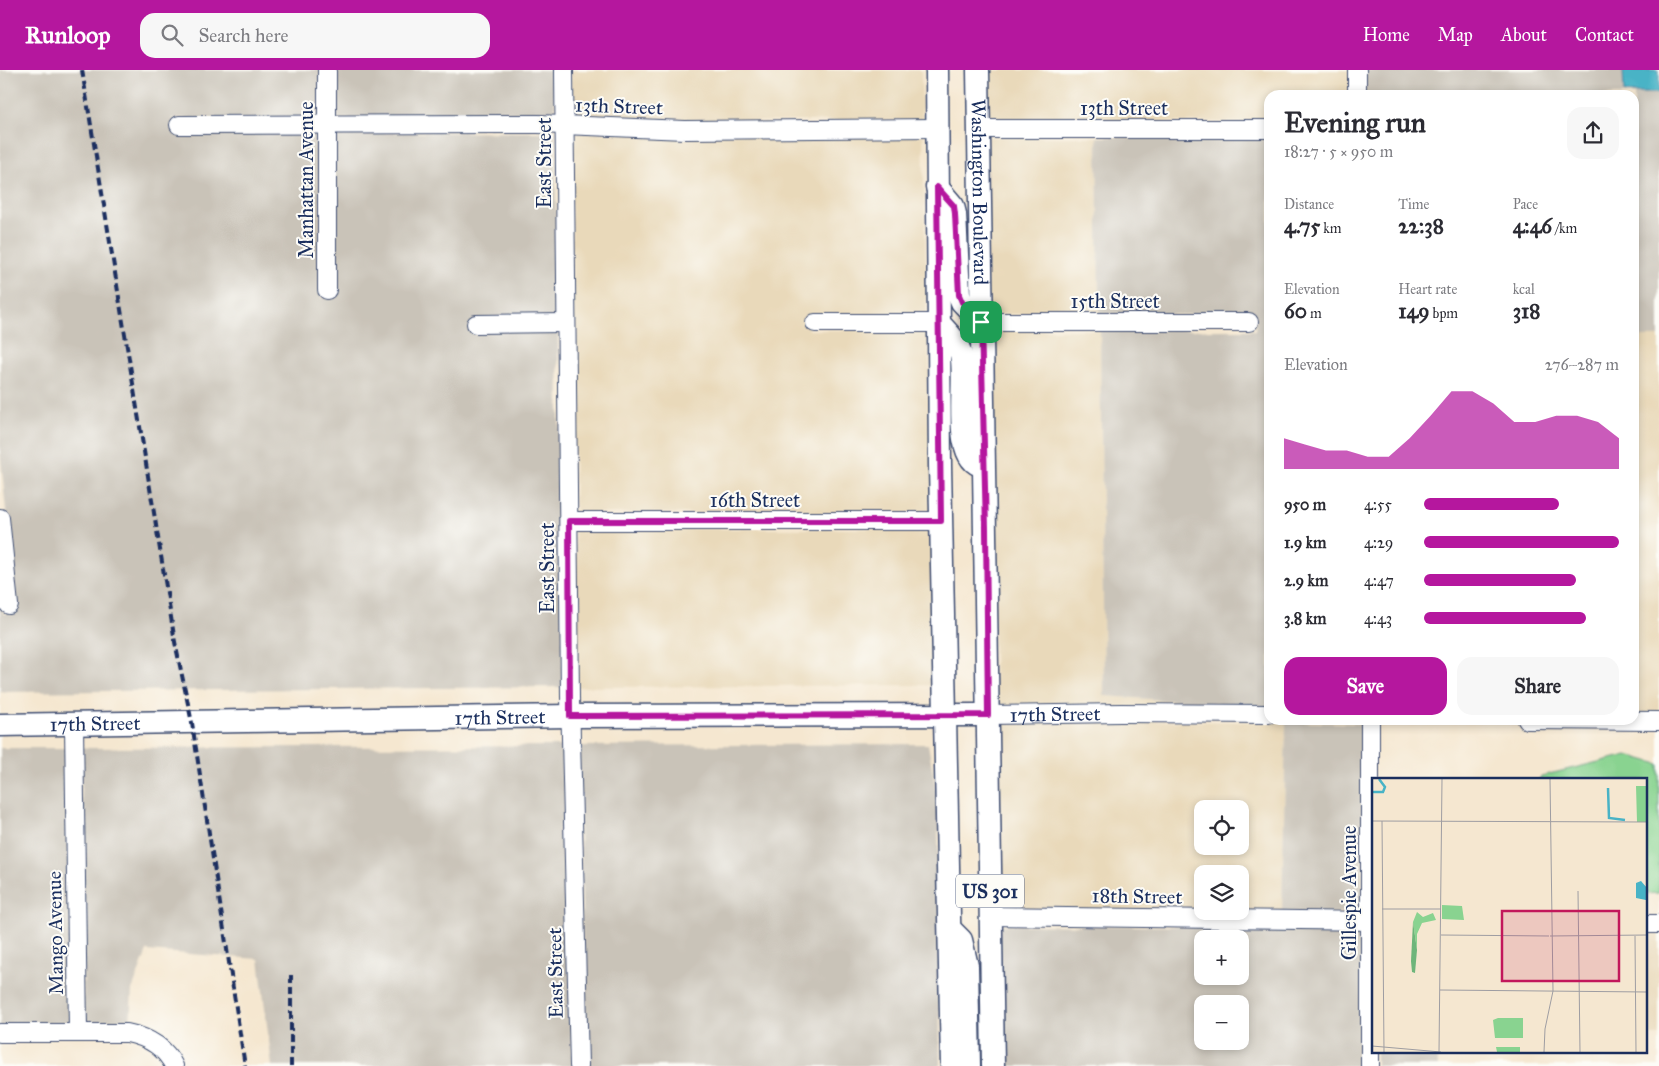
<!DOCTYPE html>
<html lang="en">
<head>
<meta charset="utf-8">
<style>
  :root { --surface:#fff; --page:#f7f7f7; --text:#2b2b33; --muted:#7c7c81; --accent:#b5179e }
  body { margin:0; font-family:"IM FELL Great Primer",serif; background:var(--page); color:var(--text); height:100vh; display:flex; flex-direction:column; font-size:19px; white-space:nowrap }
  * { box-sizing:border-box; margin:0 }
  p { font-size:16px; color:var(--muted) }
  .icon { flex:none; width:28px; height:28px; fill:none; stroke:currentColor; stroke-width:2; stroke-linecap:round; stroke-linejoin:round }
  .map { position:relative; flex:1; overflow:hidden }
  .panel { position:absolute; left:1264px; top:20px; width:375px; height:635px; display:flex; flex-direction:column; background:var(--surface); border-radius:15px; box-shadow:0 2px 8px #0003 }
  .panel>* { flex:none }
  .controls { position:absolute; left:1194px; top:730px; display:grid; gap:10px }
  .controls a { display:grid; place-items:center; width:55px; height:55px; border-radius:10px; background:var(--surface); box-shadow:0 2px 8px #0003; font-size:25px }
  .pin { position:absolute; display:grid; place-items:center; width:42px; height:42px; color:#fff; margin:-21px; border-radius:10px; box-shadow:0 2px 8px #0006 }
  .round { display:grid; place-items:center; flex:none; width:52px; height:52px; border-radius:15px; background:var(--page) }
  .overview { display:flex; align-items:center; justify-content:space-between; height:85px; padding:0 20px }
  h1 { font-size:28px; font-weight:700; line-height:38px }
  .figures { display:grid; grid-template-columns:repeat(3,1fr); gap:8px; height:85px; padding:5px 20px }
  .figures div { display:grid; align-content:center }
  .figures b { font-size:21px; font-weight:700 }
  .figures small { font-size:14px; font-weight:400 }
  .figures p { font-size:14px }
  .chart { height:140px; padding:10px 20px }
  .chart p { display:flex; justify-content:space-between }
  .chart svg { width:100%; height:90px; margin-top:5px; fill:var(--accent); opacity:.7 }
  .button { display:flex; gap:10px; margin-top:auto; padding:10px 20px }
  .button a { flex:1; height:58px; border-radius:15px; background:var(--accent); color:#fff; font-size:20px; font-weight:700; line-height:58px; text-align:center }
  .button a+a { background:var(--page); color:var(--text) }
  ul { padding:0 20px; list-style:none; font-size:16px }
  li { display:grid; grid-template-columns:80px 60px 1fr; align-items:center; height:38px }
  li i { height:12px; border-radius:6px; background:var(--accent) }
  header { display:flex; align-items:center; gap:30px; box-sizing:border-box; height:70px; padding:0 25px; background:var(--accent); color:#fff }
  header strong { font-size:24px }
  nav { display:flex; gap:28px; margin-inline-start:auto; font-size:18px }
  .search { width:350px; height:45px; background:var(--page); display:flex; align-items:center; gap:12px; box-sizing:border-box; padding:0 18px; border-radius:15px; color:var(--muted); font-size:19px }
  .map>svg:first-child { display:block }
  .built { fill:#e9d9ba; fill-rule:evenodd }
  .industrial { fill:#c9c3b8; fill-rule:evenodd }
  .green { fill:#89d390; stroke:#528177 }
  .water { fill:#48b3c6; stroke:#327192 }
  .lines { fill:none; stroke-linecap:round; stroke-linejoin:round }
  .minor-casing { stroke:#3c4b6f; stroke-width:20 }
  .major-casing { stroke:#3c4b6f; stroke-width:25 }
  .minor { stroke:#fff; stroke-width:18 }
  .major { stroke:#fff; stroke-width:22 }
  .rail { stroke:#1b2f5e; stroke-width:4; stroke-dasharray:8 4; stroke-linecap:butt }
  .route-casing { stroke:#fff; stroke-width:10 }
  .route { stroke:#b5179e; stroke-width:6 }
  .labels { text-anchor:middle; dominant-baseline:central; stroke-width:4; stroke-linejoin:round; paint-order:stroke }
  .shield { fill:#fdfcf7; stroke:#5f6c8c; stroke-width:1 }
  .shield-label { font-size:19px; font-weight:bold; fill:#1b2f5e }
  .street-label { font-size:20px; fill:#1b2f5e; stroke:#fdfcf7 }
  .inset-river { fill:none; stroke:#48b3c6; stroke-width:2.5 }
  .inset-road { fill:none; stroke:#9e9da2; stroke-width:1 }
  .view { fill:#c2185b; fill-opacity:0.15; stroke:#c2185b; stroke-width:2.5 }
  .inset-edge { fill:none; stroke:#1b2f5e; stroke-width:2.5 }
</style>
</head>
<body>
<header>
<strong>Runloop</strong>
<div class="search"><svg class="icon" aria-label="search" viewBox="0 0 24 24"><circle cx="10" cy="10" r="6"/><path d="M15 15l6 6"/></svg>Search here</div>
<nav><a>Home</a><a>Map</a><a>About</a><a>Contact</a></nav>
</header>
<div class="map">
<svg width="1659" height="996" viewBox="0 0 1659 996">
  <rect width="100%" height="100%" fill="#fdfcf7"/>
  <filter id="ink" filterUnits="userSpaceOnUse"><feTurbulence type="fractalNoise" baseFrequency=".02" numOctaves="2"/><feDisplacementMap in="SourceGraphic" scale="10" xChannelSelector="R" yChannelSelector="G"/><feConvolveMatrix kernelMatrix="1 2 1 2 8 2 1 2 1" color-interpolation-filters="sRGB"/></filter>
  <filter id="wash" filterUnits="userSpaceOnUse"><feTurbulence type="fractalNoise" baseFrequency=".0096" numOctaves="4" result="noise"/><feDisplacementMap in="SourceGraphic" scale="20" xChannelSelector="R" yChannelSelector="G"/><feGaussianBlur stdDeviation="1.12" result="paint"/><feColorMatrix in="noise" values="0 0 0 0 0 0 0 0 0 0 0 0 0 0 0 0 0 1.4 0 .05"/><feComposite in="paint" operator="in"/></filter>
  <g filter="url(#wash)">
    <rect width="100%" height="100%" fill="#f5e7d0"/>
    <path class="built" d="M571,0h350l1,50 -233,2 -118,-4z
      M985,0h365v25h-81v27h-283z
      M571,63l352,3 4,180 -119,-1v15l120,1 5,183 -358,-1z
      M986,67h111l2,177h-111z
      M988,260h112l4,366 138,10 -247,2z
      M1634,267h25v376h-25z
      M575,459h358l4,156 -360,2z
      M1121,651l165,1 -4,190 -42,-1v-37h-38v37l-203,-2 -4,-186zM1202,739h38v37h-38z
      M1645,861h14v104h-14z"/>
    <path class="industrial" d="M0,0h320v48h-148v15h148l1,165h13v-165l221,-1 8,555 -563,5v-105l3,27 13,-2 -16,-162z
      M334,0h220l1,47 -221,1z
      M1363,0h260l1,23h35v244h-25v-242h-270z
      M1097,67h172v570l-165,-11 -4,-366h155l1,-15 -157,-1z
      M1286,652l77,2 -1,189 -80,-1z
      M928,674l10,59 2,263h-354l-8,-320z
      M564,676l8,320h-300l-13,-107 -112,-8 -15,39 -2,36 -46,-1 -3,-277z
      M0,678h67l4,277 -71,1z
      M999,855l363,3 1,138h-361zM1202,869h38v37h-38zM1202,934h38v37h-38z
      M1376,982h61l1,14h-62z"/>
    <path class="green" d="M1627,685l32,9v129l-14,1v-114h-106l2,-4z"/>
    <path class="water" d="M1623,0h36v23h-35z"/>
  </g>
  <g filter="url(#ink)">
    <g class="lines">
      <g class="minor-casing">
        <g id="minor">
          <path d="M327,0v220"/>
          <path d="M564,0l6,627 9,369"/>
          <path d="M1357,0v25"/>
          <path d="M179,55l359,-1 147,6 252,-2"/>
          <path d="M979,59h290"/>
          <path d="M981,252h268"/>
          <path d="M815,253h124"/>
          <path d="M476,254l90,-1"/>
          <path d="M0,448l9,87"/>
          <path d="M569,451h372"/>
          <path id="s1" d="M987,645l134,-2 148,1"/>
          <path d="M1527,650l132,1"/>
          <path d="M74,654l4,308"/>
          <path d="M990,846l383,5"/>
          <path d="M1645,854h14"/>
          <path d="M0,963h127c20,4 38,14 47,33"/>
          <path d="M1370,996v-346"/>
        </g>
      </g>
      <g class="major-casing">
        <g id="major">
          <path d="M937,0l3,395 12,601"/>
          <path id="s2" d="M978,0l15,996"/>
          <path d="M937,117l16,19 2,8 4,81 3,7 19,20"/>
          <path d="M939,253c9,10 18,18 22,31 7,26 -11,105 22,112"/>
          <path id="s3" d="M0,655l570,-9 417,-1"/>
          <path d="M950,859l11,11 6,26 2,100"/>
        </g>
      </g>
      <use href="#minor" class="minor"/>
      <use href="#major" class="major"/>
      <path class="rail" d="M82,0l93,572 17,81 53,343
        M291,905v91"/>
    </g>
  </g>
  <g class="lines" filter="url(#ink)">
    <g class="route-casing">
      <path id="route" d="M937,117l17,19 1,8 4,81 3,7 19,20 5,207 2,186 -418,1 -1,-195h372z"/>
    </g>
    <use href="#route" class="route"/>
  </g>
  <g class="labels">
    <rect class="shield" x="956" y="804.5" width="68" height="33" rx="4"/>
    <g class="shield-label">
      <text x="990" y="821">US 301</text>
    </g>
    <g class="street-label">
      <text transform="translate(619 36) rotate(2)">13th Street</text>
      <text x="1124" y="38">13th Street</text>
      <text transform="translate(544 93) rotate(-90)">East Street</text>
      <text transform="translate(306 110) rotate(-90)">Manhattan Avenue</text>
      <text stroke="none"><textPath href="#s2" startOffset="122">Washington Boulevard</textPath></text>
      <text x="1115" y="231">15th Street</text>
      <text x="755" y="430">16th Street</text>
      <text transform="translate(547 498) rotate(-90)">East Street</text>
      <text stroke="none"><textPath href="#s1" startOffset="68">17th Street</textPath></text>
      <text stroke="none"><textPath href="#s3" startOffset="500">17th Street</textPath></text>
      <text stroke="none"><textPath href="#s3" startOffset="95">17th Street</textPath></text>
      <text transform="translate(1349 823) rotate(-90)">Gillespie Avenue</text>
      <text transform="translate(1137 826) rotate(1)">18th Street</text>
      <text transform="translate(55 863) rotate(-91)">Mango Avenue</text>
      <text transform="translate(555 903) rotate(-91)">East Street</text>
    </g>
  </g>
  <g transform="translate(1372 708)">
    <rect width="275" height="275" fill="#f5e7d0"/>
    <path d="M264,8h11v36h-10zM70,127l20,1 2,14 -22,-1zM45,134l6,5 10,-4 3,7 -14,3 -5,11v16l-4,-28zM126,240h25v20h-28l-2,-18zM124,269h24v5h-23z" fill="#89d390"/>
    <path d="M41,144l4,28 -2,23 -3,-1 -1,-11z" fill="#6eb57a"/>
    <path d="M269,103l6,7 -1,12 -10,-2v-15z" fill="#48b3c6"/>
    <path class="inset-river" d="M236,10l1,30 16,2M0,14h11l2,-5 -6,-8"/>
    <path class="inset-road" d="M0,43l275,1M10,43l2,231M206,113l2,161M10,131h59M69,157l108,1M178,158l97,-1M263,158l1,116M68,212l207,2M0,268l69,6M67,274l3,-273M172,274l1,-23 8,-38 -3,-212"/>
    <path class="view" d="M130,133h117v70h-117z"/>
    <rect width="275" height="275" class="inset-edge"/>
  </g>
</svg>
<div class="controls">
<a><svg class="icon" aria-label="locate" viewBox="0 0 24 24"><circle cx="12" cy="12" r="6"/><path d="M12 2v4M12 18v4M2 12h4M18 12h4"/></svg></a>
<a><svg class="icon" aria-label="layers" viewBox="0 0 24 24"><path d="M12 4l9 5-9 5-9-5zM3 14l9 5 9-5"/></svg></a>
<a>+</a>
<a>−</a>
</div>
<div class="pin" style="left:981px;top:252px;background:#1e9e55"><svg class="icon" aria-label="arrive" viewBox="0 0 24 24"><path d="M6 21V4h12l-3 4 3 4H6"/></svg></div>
<section class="panel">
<div class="overview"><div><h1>Evening run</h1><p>18:27 · 5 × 950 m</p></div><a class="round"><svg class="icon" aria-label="share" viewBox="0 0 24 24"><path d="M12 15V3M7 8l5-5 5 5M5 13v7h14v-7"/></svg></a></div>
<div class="figures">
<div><p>Distance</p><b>4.75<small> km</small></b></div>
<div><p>Time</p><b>22:38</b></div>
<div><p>Pace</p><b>4:46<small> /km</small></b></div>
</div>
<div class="figures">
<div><p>Elevation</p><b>60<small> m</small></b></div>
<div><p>Heart rate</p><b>149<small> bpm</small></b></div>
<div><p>kcal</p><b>318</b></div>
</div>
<div class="chart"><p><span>Elevation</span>276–287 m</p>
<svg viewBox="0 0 160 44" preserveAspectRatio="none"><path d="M0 44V29L10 32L20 35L30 35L40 38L50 38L60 29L70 18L80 6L90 6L100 12L110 21L120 21L130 18L140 18L150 21L160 29V44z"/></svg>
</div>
<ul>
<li><b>950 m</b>4:55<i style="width:69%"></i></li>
<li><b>1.9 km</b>4:29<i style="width:100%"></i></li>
<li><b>2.9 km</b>4:47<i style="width:78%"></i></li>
<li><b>3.8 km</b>4:43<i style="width:83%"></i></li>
</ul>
<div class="button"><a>Save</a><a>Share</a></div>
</section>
</div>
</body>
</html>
